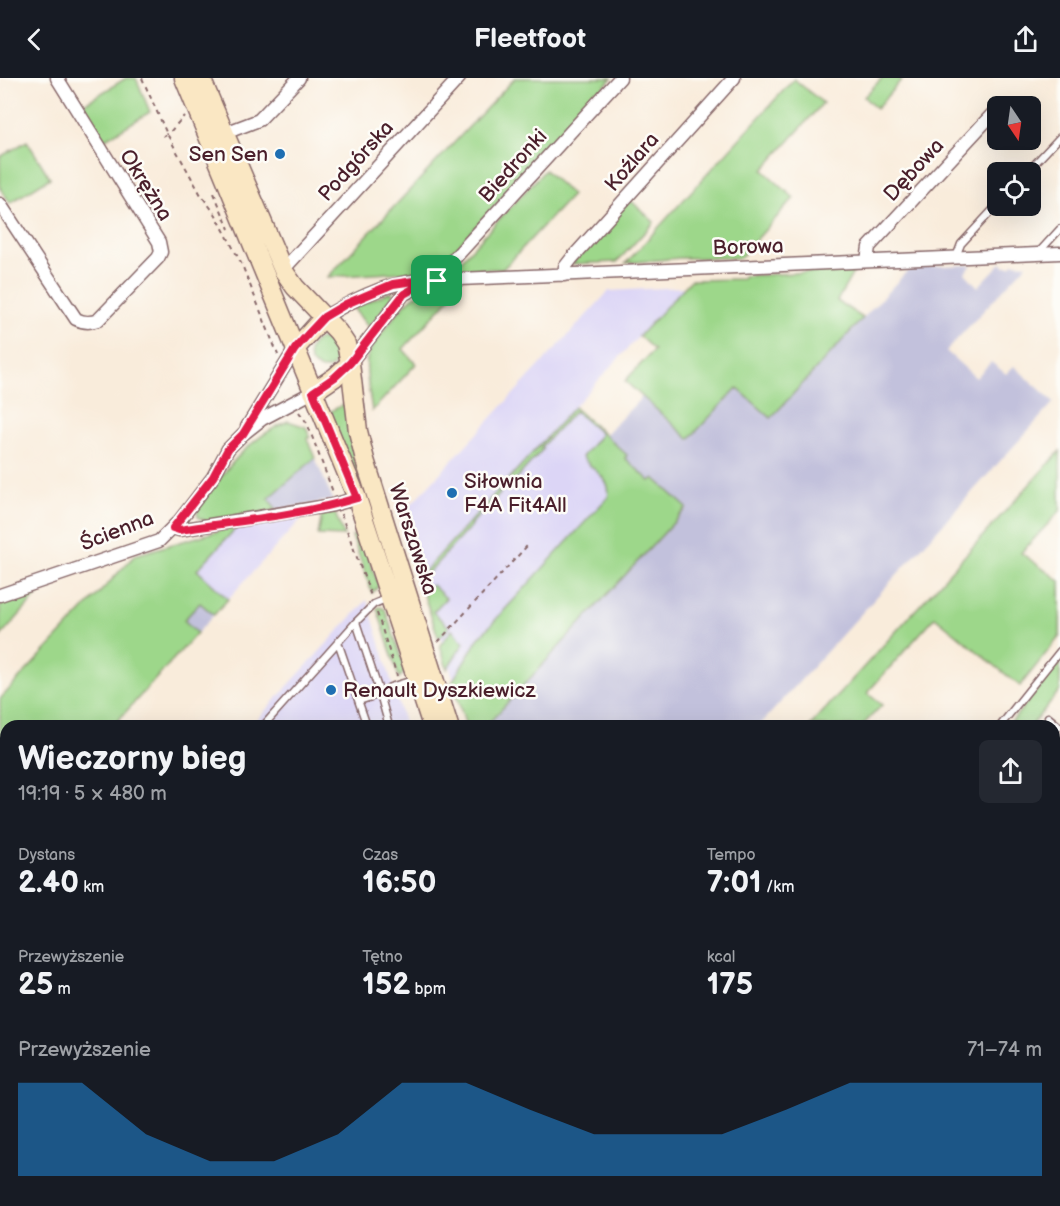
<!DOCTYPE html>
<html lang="pl">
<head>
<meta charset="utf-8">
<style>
  :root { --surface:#171b24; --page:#242831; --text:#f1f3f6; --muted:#9ea1a6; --accent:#1f6fb2 }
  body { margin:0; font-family:"Balsamiq Sans",sans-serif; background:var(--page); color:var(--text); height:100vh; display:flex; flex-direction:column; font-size:22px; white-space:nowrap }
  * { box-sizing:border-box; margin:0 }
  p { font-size:20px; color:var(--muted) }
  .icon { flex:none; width:33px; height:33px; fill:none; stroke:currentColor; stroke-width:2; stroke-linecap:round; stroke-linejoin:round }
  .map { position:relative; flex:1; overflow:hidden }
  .drawer { position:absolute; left:0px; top:642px; width:1060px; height:486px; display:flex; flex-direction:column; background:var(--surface); border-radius:18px 18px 0 0; box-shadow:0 6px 24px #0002 }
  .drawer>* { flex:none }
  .needle { width:39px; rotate:167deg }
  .fabs { position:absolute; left:987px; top:18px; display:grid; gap:12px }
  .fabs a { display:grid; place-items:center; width:54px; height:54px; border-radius:9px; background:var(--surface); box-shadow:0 6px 24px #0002; font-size:30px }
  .pin { position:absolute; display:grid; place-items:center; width:51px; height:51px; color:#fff; margin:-26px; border-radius:12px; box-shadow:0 3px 9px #0006 }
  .round { display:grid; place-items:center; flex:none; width:63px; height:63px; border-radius:9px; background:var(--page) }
  .headline { display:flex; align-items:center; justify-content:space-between; height:102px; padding:0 18px }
  h1 { font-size:33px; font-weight:600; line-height:45px }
  .stats { display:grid; grid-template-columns:repeat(3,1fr); gap:9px; height:102px; padding:6px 18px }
  .stats div { display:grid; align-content:center }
  .stats b { font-size:30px; font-weight:600 }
  .stats small { font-size:16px; font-weight:400 }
  .stats p { font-size:16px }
  .chart { height:168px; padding:12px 18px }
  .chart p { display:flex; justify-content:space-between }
  .chart svg { width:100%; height:108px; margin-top:6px; fill:var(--accent); opacity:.7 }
  header { display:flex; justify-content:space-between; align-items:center; height:78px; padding:0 18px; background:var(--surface); font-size:27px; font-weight:600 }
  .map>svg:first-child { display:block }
  .built { fill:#dcd5f6 }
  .industrial { fill:#c2c1dc }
  .green { fill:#9dd78a; stroke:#747b5a; stroke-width:1.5 }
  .water { fill:#72b7e9; stroke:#5e6b8a; stroke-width:1.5 }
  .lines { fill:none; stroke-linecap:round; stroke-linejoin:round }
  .lane-casing { stroke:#876769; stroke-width:9 }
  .street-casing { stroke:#876769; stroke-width:15 }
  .secondary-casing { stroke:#876769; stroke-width:21 }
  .path { stroke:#876769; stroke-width:2; stroke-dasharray:4.5 4.5; stroke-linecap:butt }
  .lane { stroke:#fff; stroke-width:6 }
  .street { stroke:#fff; stroke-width:12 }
  .secondary { stroke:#fae7c3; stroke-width:18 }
  .route-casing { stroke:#fff; stroke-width:12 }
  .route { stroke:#e11d48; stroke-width:8 }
  .poi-dot { fill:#1f6fb2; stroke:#fdfcf7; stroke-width:2 }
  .labels { text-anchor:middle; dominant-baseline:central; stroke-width:5; stroke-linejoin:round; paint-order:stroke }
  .poi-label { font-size:21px; fill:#4a1f2b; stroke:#fdfcf7; text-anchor:start }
  .street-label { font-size:21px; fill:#4a1f2b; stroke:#fdfcf7 }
</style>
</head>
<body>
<header><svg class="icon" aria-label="back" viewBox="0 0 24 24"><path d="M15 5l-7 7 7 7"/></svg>Fleetfoot<svg class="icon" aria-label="share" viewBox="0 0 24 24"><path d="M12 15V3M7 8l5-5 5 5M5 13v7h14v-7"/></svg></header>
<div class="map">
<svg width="1060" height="1128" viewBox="0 0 1060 1128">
  <rect width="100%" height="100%" fill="#fdfcf7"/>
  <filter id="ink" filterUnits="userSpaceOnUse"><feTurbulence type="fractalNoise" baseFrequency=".0167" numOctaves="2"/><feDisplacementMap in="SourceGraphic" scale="12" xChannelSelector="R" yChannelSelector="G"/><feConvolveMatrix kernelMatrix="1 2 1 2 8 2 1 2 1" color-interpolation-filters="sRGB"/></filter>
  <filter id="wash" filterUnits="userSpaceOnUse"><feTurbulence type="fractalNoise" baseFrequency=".008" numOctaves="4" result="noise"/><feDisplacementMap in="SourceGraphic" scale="24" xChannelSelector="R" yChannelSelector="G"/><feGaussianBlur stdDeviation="1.35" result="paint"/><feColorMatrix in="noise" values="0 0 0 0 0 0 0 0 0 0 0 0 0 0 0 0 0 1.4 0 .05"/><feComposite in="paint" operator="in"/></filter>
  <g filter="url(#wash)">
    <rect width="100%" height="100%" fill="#f9ecdb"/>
    <path class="built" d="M684,209l-110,120 53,48 23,27 -193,208 -32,-102 -10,-45 -10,-32 204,-220z
      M303,439l-75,82 -31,-29 42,-45z
      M367,522l38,126h-154z
      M1055,1045l5,4v79h-383l7,-6h370z"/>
    <path class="industrial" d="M1001,185l3,3h7l2,-3 14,1 -81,87 30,27 15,-16 15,12 8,-8 40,36 -295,324h-273l201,-217 -32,-31 -5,4 -25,-24 2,-3 -22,-20 37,-38 47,42 48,-52 34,30 140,-150 61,-2 -7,8 13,14z
      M315,380l18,42 -58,10 -7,-11z
      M200,524l14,13 -17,18 -13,-12z"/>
    <path class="green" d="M126,0h10l14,34 -46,28 -22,-35z
      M515,0h97l-176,192 -108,7z
      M882,0h21l-27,31 -12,-12z
      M794,1l29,24 -60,67 31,28 -54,60h-60l-54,5z
      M27,63l23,37 -40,25 -10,-15v-31z
      M545,92l27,25 -69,74 -51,1z
      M628,120l26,24 -37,40 -45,2z
      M845,192l9,1 -17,30 26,17 -92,100 -34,-30 -48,51 -64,-58 29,-31 -15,-14 52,-56 52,-1v-3z
      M457,212l-54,59 13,15 -44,47c-2,-16 -7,-36 -5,-52 2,-12 37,-57 48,-63 12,-6 28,-5 42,-6z
      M390,214l3,1v3l-24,32 -16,-20z
      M309 276a15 15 0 1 1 30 0a15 15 0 1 1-30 0Z
      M348,324l94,324 -113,-314z
      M574,329l53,48 -2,3 25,23 4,-3 33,30 -201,218h-20l-14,-44 26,-43 130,-142c5,-18 -16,-27 -26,-40l19,-23 -26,-23 -34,36 2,2 -30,33 -2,5 -4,-3 -8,9 1,1 -30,31 1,1 -45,49 -7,2 -3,-11h4l1,6h3z
      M288,343l18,6 4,10 -3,2 8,19 -47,41 8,9 -1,2 -68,12 -9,-5 -1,-8c27,-36 47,-69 91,-88z
      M1060,373v60l-39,42 39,28v55l-40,50 -85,-69 -68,76 15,12 -20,21h-52z
      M335,435l9,23 -26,-1 4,-20z
      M239,447l-42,45 31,29 -14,16 -14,-12 -16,17 13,13 -84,93h-107v41l-6,-4v-64l135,-144z
      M360,456l19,52 -7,7 -20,-57z
      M48,505l-48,54v-30l7,-8z
      M432,507l14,13 -13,14 16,15 -9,10h-2l-16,-48z
      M380,529l5,2 21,62 -7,7 -22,-70z
      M452,552l12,13 -17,26 -7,-24z
      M1060,583v29l-29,36h-23z
      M1060,1002v89l-5,-5 -1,-77z
      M419,1122h126l-1,6h-121z"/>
    <path class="water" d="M976,1122h64l-1,6h-65z"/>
  </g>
  <g filter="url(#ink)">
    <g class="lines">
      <g class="lane-casing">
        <path id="lane" d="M1027,94l33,-35
          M1038,175l22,-24
          M956,179l5,-13 37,-40
          M356,544l18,-18 14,-6
          M338,564l29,84
          M1048,639l12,10
          M265,648l-1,-1 92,-103 24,72 -21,7
          M389,648l-9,-32 10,-7 23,-7
          M1000,648l60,-75
          M1054,780l6,5
          M1054,891l6,-6
          M414,1122l3,6"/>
      </g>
      <g class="street-casing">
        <path id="street" d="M225,55l34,-13 40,-42
          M0,126l76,115c8,4 14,4 22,1l60,-62 3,-6 -2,-10 -102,-164
          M867,183l2,-14 129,-139
          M283,192l176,-192
          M564,197l1,-8 7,-9 162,-180
          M437,203l4,-8 179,-195
          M324,239c28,-16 57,-32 90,-36l646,-28
          M350,285l54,-69 20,-10
          M247,349l48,-78
          M173,450l6,2 154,-25 24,-7
          M0,517l159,-54 21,-21 33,-43 15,-28 15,-15 19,-15 51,-27
          M0,971l6,-4
          M59,1122v6
          M175,1122l1,6
          M306,1128v-6"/>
      </g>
      <g class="secondary-casing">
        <path id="secondary" d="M184,0l173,420 75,228
          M201,0l82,192 12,17 43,45 8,12 4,19 8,68 7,29 84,266
          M295,271l29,-32
          M313,314l22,-15 15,-14
          M624,1122l3,6
          M574,1128l5,-6"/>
      </g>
      <path class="path" d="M142,0l24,54 35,63 15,20 26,50 36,90
        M163,58l7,-4 14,-16
        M214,115l15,36
        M299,334l8,11 26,69
        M341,436l30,82
        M377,535l20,63
        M438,564l89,-96
        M1054,1109h6
        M646,1122h2
        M909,1122l1,6
        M548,1128l1,-6
        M958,1128l2,-6
        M966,1128l1,-6"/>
      <use href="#lane" class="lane"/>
      <use href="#street" class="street"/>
      <use href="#secondary" class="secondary"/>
    </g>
  </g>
  <g class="lines" filter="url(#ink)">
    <g class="route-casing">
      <path id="route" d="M414,203h23l-19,5 -14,8 -54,69 -15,14 -22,15 44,106c-57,17 -119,23 -178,32l-6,-2 40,-51 15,-28 15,-15 52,-85 14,-16 15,-16 22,-13 47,-20z"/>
    </g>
    <use href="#route" class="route"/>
  </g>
  <g class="poi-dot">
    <circle cx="280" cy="76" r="6"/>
    <circle cx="452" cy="415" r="6"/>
    <circle cx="331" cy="612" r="6"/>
  </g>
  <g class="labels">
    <g class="poi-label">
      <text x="268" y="76" text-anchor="end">Sen Sen</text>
      <text x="464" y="403">Siłownia<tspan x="464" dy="24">F4A Fit4All</tspan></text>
      <text x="343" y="612">Renault Dyszkiewicz</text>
    </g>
    <g class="street-label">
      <text transform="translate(356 83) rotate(-48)">Podgórska</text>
      <text transform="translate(632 84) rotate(-49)">Koźlara</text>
      <text transform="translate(513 88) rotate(-48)">Biedronki</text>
      <text transform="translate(914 92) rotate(-47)">Dębowa</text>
      <text transform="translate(146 107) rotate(58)">Okrężna</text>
      <text transform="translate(748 169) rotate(-2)">Borowa</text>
      <text transform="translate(117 453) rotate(-21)">Ścienna</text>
      <text transform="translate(413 461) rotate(72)">Warszawska</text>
    </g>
  </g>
</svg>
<div class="fabs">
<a><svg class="needle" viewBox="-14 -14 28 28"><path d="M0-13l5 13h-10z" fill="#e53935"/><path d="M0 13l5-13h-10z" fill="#9ea1a6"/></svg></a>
<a><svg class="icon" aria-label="locate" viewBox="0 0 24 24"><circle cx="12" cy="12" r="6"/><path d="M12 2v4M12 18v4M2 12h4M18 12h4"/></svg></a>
</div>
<div class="pin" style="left:437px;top:203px;background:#1e9e55"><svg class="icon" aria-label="arrive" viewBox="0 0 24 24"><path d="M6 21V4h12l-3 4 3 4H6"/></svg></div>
<section class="drawer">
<div class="headline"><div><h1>Wieczorny bieg</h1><p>19:19 · 5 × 480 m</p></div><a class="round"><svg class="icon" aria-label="share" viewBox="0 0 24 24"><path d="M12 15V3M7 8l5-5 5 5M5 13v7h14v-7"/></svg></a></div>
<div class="stats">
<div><p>Dystans</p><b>2.40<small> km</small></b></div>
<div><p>Czas</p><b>16:50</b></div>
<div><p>Tempo</p><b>7:01<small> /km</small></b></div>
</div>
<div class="stats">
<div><p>Przewyższenie</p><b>25<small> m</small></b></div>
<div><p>Tętno</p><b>152<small> bpm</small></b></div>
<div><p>kcal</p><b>175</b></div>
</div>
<div class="chart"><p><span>Przewyższenie</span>71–74 m</p>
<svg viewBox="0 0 160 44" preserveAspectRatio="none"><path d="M0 44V6L10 6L20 27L30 38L40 38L50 27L60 6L70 6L80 17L90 27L100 27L110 27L120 17L130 6L140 6L150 6L160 6V44z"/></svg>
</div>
</section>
</div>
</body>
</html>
